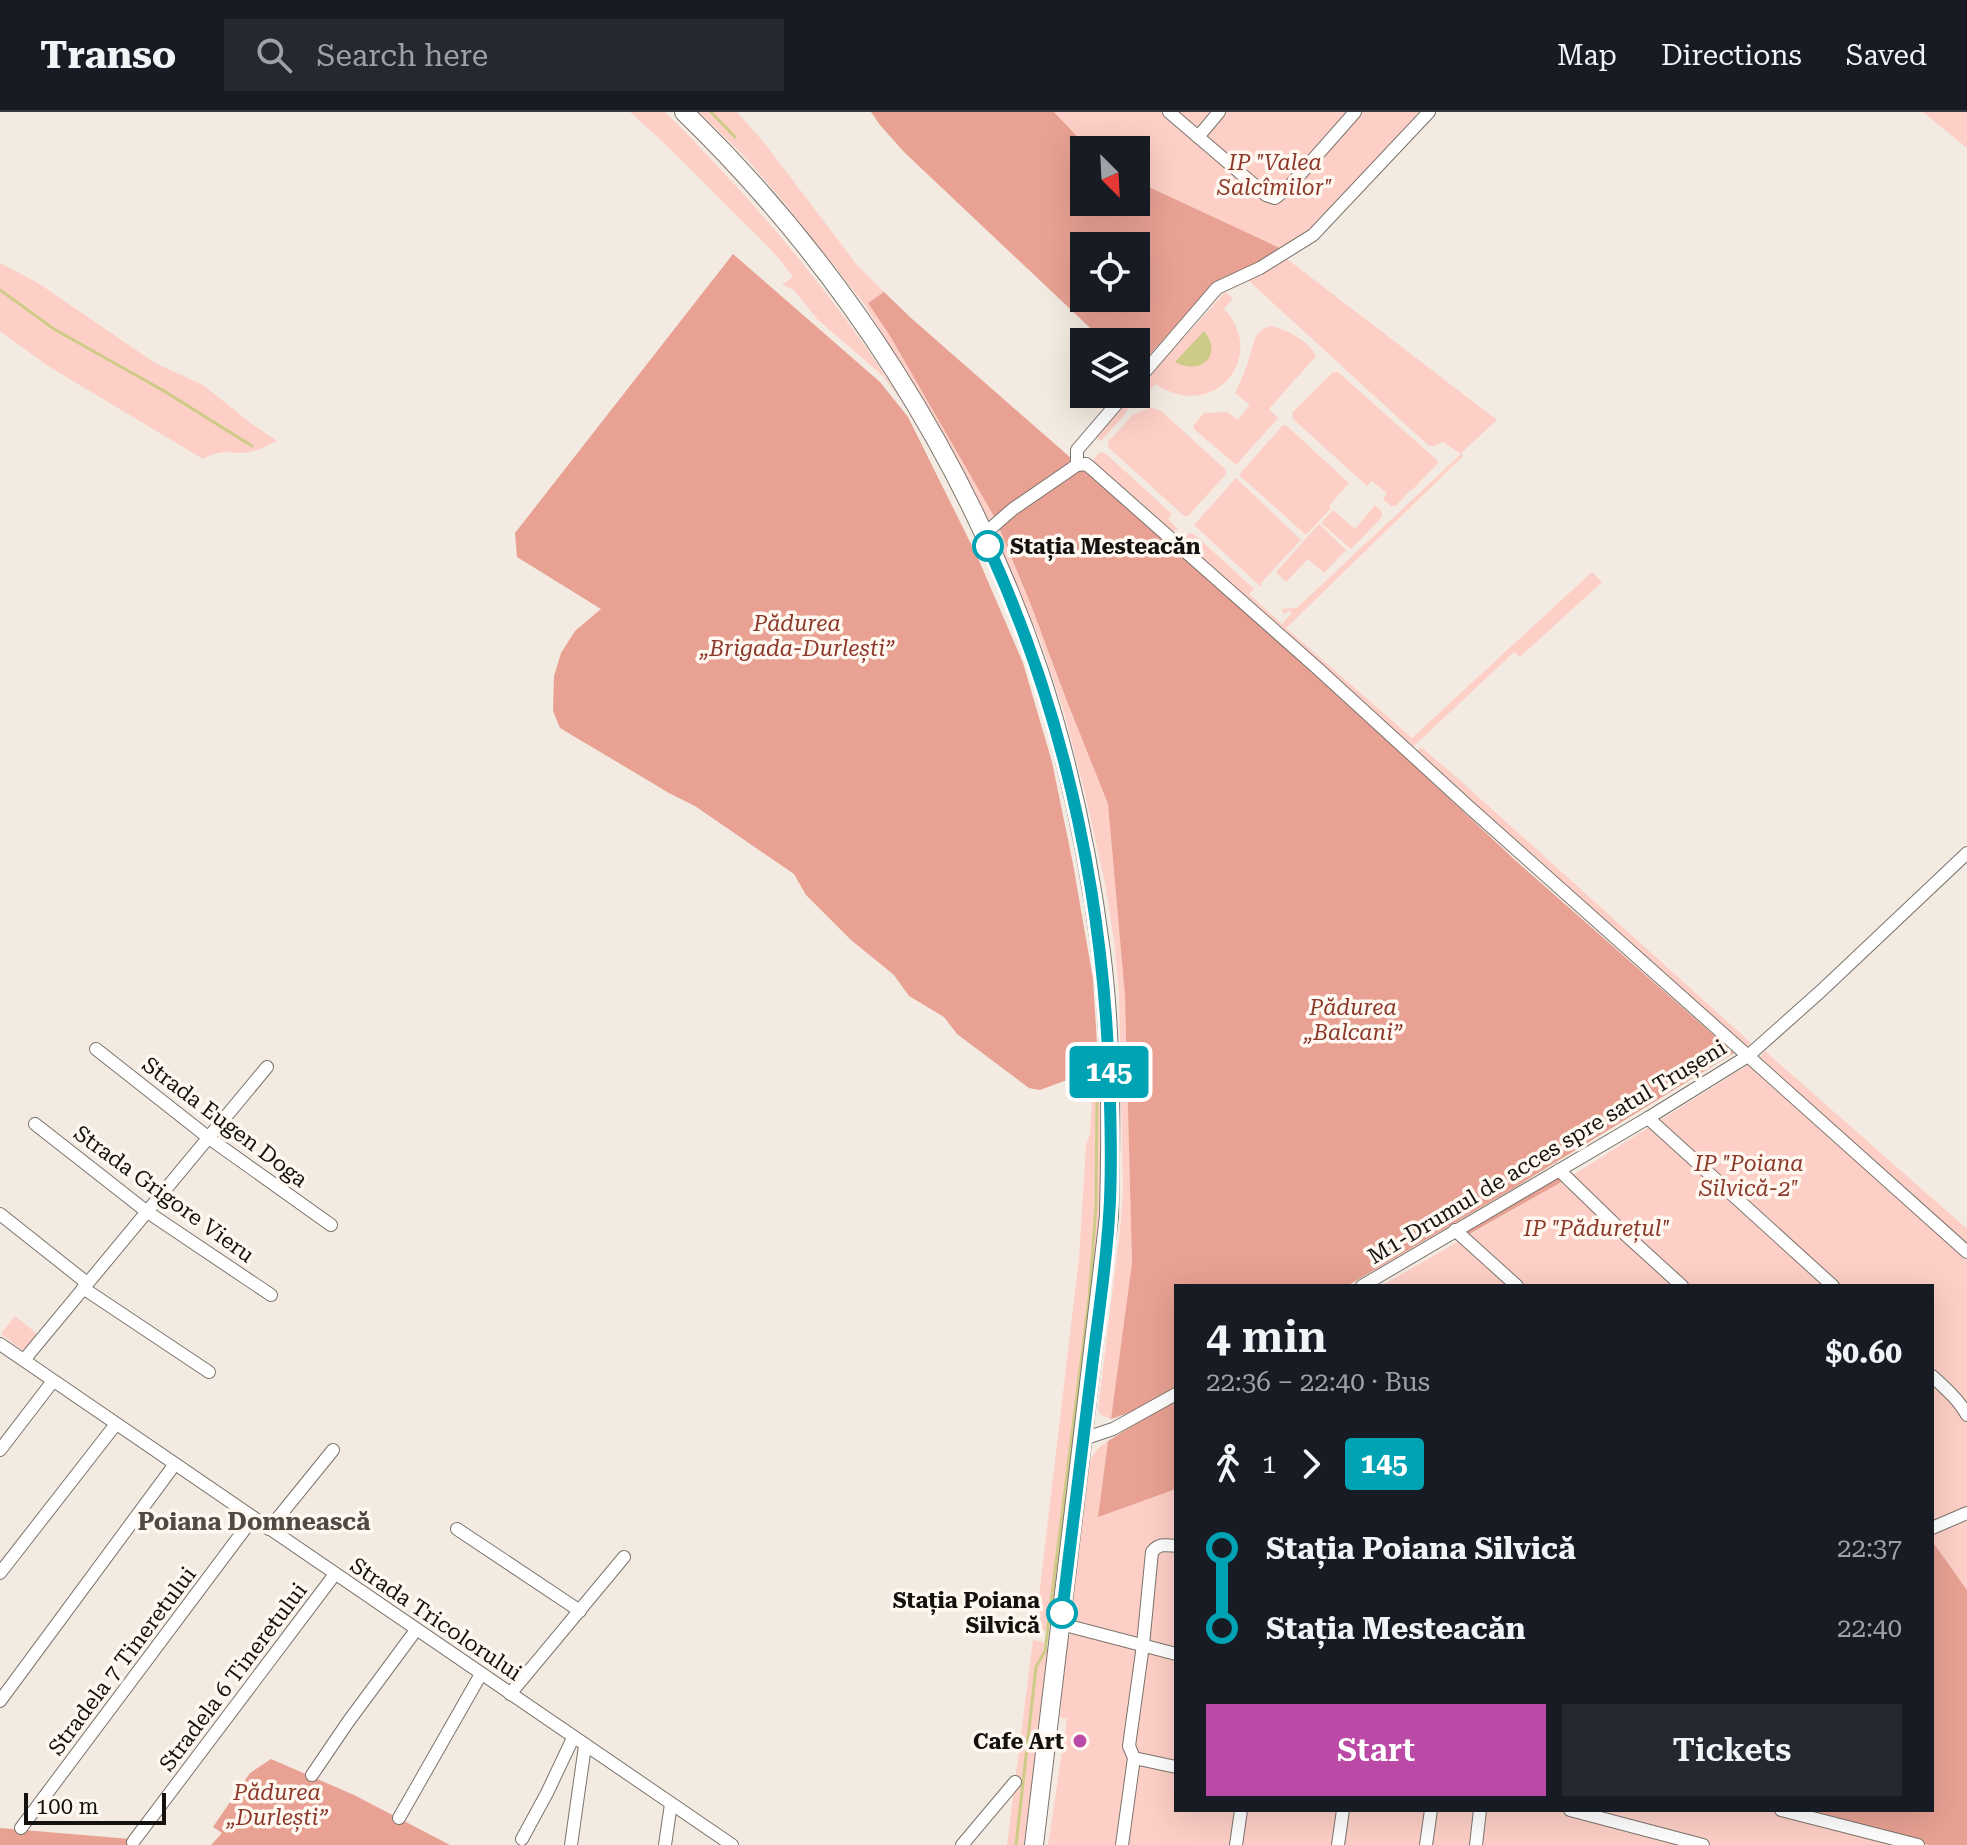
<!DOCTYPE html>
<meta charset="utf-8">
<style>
:root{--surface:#171b24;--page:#242831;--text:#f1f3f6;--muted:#9ea1a6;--line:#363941;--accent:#bb4aa6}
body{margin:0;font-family:"Roboto Serif",serif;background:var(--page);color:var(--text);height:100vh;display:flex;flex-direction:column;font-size:30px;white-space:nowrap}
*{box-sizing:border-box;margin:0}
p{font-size:26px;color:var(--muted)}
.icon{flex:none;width:44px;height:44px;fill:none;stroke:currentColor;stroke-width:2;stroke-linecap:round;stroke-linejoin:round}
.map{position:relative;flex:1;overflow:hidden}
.sheet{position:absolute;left:1174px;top:1172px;width:760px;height:528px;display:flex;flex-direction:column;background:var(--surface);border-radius:0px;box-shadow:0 8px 32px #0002}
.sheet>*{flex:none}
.badge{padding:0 16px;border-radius:6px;font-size:28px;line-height:52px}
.needle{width:52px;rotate:156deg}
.fabs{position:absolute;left:1070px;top:24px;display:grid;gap:16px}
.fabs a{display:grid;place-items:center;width:80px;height:80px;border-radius:0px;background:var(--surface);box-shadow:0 8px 32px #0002;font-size:40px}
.scale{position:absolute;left:24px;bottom:20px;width:142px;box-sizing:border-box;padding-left:8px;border:4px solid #14110e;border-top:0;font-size:22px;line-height:28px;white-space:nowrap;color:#14110e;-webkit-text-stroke:6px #fff8f1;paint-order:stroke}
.map>.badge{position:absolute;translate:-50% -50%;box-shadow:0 0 0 4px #fff}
.legs{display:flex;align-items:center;gap:12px;height:88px;padding:0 32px;font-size:26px}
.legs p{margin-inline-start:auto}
.summary{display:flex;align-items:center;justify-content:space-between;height:136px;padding:0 32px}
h1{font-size:44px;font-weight:600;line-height:60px}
.cta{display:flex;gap:16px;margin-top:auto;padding:16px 32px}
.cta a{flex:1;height:92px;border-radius:0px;background:var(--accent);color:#fff;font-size:32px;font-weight:600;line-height:92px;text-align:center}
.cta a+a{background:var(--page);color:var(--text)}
ul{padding:0 32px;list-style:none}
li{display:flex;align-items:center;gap:28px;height:80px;font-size:30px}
li i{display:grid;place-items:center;width:12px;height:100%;margin:0 10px;background:currentColor}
li i::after{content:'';width:20px;height:20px;margin:-10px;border:6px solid;border-radius:50%;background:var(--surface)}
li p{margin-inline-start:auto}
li:first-child i{background:linear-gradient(#0000 50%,currentColor 0)}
li:last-child i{background:linear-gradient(currentColor 50%,#0000 0)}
header{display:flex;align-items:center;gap:48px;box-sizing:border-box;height:112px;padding:0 40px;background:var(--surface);border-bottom:2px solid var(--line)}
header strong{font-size:38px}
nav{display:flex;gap:44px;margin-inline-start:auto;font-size:28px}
.search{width:560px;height:72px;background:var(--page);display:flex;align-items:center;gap:20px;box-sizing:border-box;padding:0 28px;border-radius:0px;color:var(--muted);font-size:30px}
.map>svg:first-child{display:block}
.green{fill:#fdcfc6;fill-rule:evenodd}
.forest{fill:#e8a193;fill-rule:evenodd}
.water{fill:#cecb88}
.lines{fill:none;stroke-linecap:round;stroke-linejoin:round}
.stream{stroke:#cecb88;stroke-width:3}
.minor-casing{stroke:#7c746c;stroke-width:14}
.highway-casing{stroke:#7c746c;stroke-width:20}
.minor{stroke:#fff;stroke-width:12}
.highway{stroke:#fff;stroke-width:18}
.line-1-casing{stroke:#fff;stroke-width:18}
.line-1{stroke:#00a3b4;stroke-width:12}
.stop-1-dot{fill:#fff;stroke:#00a3b4;stroke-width:4}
.poi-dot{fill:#bb4aa6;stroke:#fff8f1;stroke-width:3}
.labels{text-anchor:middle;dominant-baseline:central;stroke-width:7;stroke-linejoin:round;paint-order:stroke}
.park-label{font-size:22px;font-style:italic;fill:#8c382a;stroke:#fff8f1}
.stop-label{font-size:22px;font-weight:bold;fill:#14110e;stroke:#fff8f1;text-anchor:start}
.street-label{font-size:22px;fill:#14110e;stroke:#fff8f1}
.poi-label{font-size:22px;font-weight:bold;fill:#14110e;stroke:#fff8f1;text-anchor:end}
.neighbourhood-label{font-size:24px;font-weight:bold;fill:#514a43;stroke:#fff8f1}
</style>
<header>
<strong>Transo</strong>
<div class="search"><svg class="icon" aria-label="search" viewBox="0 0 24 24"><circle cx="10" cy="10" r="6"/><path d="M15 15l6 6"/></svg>Search here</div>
<nav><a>Map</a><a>Directions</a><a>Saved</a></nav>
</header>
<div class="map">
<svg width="1967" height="1733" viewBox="0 0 1967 1733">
<rect width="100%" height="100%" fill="#f3eae1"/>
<g class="green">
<path d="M 630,0 L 665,0 C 754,88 836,185 903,291 L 883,264 L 818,208 L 794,178 L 782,173 L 793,165 C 774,138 748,115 725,92 C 694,60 663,29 630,0 Z"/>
<path d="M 699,0 L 737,0 L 766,33 L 857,153 L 884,180 L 868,191 L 890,224 L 995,406 L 988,410 L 967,366 L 931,302 L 865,193 L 786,93 L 746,46 Z"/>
<path d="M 1054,0 L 1434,0 L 1301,125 L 1282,137 L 1136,69 L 1136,38 L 1090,38 Z"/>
<path d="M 1923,0 L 1967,0 L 1967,36 Z"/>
<path d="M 1287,147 L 1497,308 L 1461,341 L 1463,344 L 1286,516 L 1412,626 L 1592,460 L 1602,470 L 1520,545 L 1514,540 L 1414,634 L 1410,635 L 1183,432 L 1182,429 L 1190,421 L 1194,422 L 1254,477 L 1249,482 L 1282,512 L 1292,501 L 1289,498 L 1285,502 L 1281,497 L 1297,496 L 1461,342 L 1443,330 L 1435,334 L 1429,334 L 1248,168 Z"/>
<path d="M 0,151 L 38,171 L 155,251 L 203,273 L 252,312 L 277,329 C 269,332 261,338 253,339 C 231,345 226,334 203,347 L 48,254 L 0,219 Z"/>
<path d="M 1225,180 L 1233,186 L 1224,197 C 1269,245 1213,311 1156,272 L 1148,280 L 1138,284 L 1133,289 L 1124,303 L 1101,329 L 1095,324 L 1133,282 L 1136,282 L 1136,279 ZM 1204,219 L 1210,227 L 1197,255 L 1182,254 Z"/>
<path d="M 1270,214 C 1285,217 1310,229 1316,244 L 1269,297 L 1278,306 L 1236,353 L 1194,317 L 1193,314 L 1204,301 L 1227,300 L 1238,308 L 1250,293 L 1235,281 C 1240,271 1244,261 1248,251 C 1253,236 1252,220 1270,214 Z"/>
<path d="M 1333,260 L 1338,260 L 1438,349 L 1438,351 L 1412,378 L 1410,378 L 1396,394 L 1391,394 L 1383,387 L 1387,381 L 1372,369 L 1367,374 L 1293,307 L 1292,301 Z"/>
<path d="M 1150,295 L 1161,299 L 1226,358 L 1226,362 L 1188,404 L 1184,404 L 1108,335 L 1108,330 L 1133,303 Z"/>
<path d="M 1283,313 L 1287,314 L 1349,371 L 1329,394 L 1331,396 L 1306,423 L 1239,363 Z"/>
<path d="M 1101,340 L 1106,342 L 1172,402 L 1168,407 L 1178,417 L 1174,419 L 1167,418 L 1092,350 L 1097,343 Z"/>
<path d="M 1236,366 L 1301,428 L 1261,471 L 1261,475 L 1194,413 Z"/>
<path d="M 1375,393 L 1382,400 L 1382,405 L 1351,437 L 1321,411 L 1333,398 L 1355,417 Z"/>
<path d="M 1319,412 L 1346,438 L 1324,461 L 1308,447 L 1286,470 L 1276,460 Z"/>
<path d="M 999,416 L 1031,493 L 1066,588 L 1108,692 L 1125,884 L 1132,1151 L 1111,1307 L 1101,1303 L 1098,1298 L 1120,1118 L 1123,1080 L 1119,881 L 1114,828 L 1105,771 L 1085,681 L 1064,600 L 1040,528 L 997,428 Z"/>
<path d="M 1421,635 L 1463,671 L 1751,931 L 1744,937 L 1415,641 Z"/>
<path d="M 1765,939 L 1967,1117 L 1967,1133 L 1759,946 Z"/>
<path d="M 1748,953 L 1967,1149 L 1967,1478 L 1932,1429 L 1932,1174 L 1381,1174 L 1565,1068 Z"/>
<path d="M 1093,973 L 1099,973 L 1102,1035 L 1100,1117 L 1053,1506 L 1046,1519 L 1035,1518 L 1079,1146 L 1086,1033 L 1090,1022 Z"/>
<path d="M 15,1204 L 37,1222 L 23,1239 L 1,1222 Z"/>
<path d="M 1108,1329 L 1098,1404 L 1176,1377 L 1176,1698 L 1792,1698 L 1929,1733 L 1048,1733 L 1067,1607 L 1060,1605 L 1067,1527 L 1071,1522 L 1078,1520 L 1075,1510 L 1078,1494 L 1072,1487 L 1089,1350 L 1098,1336 Z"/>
<path d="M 1033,1528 L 1043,1530 L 1048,1538 L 1024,1733 L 1007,1733 Z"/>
</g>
<g class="forest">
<path d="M 871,0 L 1054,0 L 1090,38 L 1084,38 L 1084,90 L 1136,90 L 1136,69 L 1282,137 L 1256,153 L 1215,170 L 1136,258 L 1136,230 L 1105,230 L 904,40 L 880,13 ZM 1084,134 L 1136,134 L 1136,186 L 1084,186 Z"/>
<path d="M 733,142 L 880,270 L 908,305 L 977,444 L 1023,551 L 1052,650 L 1073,752 L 1093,867 L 1099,965 L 1064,969 L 1040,978 L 1029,976 L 957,922 L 944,905 L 909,884 L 894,863 L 851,828 L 806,783 L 794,762 L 695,694 L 669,681 L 560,616 L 553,599 L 554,564 L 561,541 L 575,519 L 601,497 L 517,445 L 515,421 Z"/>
<path d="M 884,180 L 911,206 L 1297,544 L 1515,748 L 1734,941 L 1514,1076 L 1347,1174 L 1176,1174 L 1176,1275 L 1137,1298 L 1111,1307 L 1132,1151 L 1125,884 L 1108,692 L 1066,587 L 1031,493 L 995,406 L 890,224 L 868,191 Z"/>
<path d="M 1558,1063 L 1565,1068 L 1468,1123 L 1461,1117 Z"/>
<path d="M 1176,1287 L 1176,1377 L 1098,1405 L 1108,1329 Z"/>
<path d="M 1932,1429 L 1967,1478 L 1967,1733 L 1929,1733 L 1792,1698 L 1932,1698 Z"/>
<path d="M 271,1647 L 354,1683 L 450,1733 L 211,1733 L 222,1721 L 213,1715 L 250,1661 Z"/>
<path d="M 0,1716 L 130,1727 L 137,1733 L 0,1733 Z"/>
</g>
<path class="water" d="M 1204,219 C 1224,242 1201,265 1175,250 Z"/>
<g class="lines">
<g class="stream">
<path d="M 711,0 L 735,25"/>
<path d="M 0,178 L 54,217 L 164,279 L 252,334"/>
<path d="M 1096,957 L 1096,962"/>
<path d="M 1016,1733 L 1036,1555 L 1045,1539 L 1089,1186 L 1096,1095 L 1097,977"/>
</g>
<g class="minor-casing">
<g id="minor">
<path d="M 1169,0 L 1266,83 L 1275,86 L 1288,76 L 1355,0"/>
<path d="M 1198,25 L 1219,0"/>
<path d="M 1136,270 L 1217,176 L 1260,156 L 1313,123 L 1429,0"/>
<path d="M 1077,353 L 1077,338 L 1125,282"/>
<path d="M 983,423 L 1013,397 L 1077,353 L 1086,352 L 1091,356 L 1316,555 L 1469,695 L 1748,944 L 1821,879 L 1967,741"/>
<path d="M 96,937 L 209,1026 L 331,1113"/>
<path d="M 1648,1006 L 1833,1174"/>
<path d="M 35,1012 L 146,1099 L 271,1183"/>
<path d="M 1559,1058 L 1626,1123 L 1682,1174"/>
<path d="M 0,1102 L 87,1171"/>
<path d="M 1455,1118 L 1517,1174"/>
<path d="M 1362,1174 L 1648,1006 L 1748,944 L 1967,1140"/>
<path d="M 83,1176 L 209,1260"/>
<path d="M 0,1232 L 732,1733"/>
<path d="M 24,1248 L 267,955"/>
<path d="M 1932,1264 C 1945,1276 1959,1288 1967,1303"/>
<path d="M 1083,1327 L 1113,1317 L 1176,1282"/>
<path d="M 0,1338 L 53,1269"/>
<path d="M 1932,1416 L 1967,1401"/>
<path d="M 269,1417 L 333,1338"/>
<path d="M 457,1417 L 580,1499"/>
<path d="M 0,1461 L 116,1312"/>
<path d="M 1061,1512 L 1176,1542"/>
<path d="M 510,1582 L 624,1445"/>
<path d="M 0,1589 L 175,1352"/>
<path d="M 1134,1646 L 1176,1655"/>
<path d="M 312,1663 L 348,1610 L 416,1518"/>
<path d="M 1570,1698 L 1703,1733"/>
<path d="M 1781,1698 L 1918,1733"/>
<path d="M 399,1706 L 481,1562"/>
<path d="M 21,1716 L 253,1406"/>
<path d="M 522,1727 L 547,1681 L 573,1626"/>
<path d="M 133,1730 L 335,1462"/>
<path d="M 571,1733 L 585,1634"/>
<path d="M 665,1733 L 671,1692"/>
<path d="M 962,1733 L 1015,1670"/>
<path d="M 1122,1733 L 1134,1646 L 1129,1634 L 1143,1533 L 1152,1440 C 1159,1431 1166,1433 1176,1434"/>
<path d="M 1236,1733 L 1241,1698"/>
<path d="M 1338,1733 L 1343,1698"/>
<path d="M 1426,1733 L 1431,1698"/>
<path d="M 1476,1733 L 1480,1698"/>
</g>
</g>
<g class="highway-casing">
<path id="highway" d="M 684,0 C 843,154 968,349 1039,559 C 1069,650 1089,746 1101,840 C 1112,927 1111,1016 1109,1104 L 1034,1733"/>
</g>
<use href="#minor" class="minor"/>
<use href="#highway" class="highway"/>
</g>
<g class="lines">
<g class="line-1-casing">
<path id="line-1" d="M 988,434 C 1068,610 1106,797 1110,990 C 1111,1028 1112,1067 1109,1105 C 1106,1155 1098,1205 1092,1255 C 1082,1337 1072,1419 1062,1501"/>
</g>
<use href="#line-1" class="line-1"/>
</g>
<g class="stop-1-dot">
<circle cx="988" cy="434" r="14"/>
<circle cx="1062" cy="1501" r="14"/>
</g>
<circle class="poi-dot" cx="1080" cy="1629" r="8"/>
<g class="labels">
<g class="park-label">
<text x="1275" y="50">IP "Valea<tspan x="1275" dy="25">Salcîmilor"</tspan></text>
<text x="797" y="511">Pădurea<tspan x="797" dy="25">„Brigada-Durlești”</tspan></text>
<text x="1353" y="895">Pădurea<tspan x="1353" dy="25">„Balcani”</tspan></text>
<text x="1749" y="1051">IP "Poiana<tspan x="1749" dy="25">Silvică-2"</tspan></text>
<text x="1597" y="1116">IP "Pădurețul"</text>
<text x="277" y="1680">Pădurea<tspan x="277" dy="25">„Durlești”</tspan></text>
</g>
<g class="stop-label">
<text x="1010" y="434">Stația Mesteacăn</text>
<text x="1040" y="1488" text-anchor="end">Stația Poiana<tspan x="1040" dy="25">Silvică</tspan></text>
</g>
<g class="street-label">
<text transform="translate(225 1010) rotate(37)">Strada Eugen Doga</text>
<text transform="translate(1547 1040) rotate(-31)">M1-Drumul de acces spre satul Trușeni</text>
<text transform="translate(164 1082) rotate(36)">Strada Grigore Vieru</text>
<text transform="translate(436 1507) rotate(34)">Strada Tricolorului</text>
<text transform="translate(122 1549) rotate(-53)">Stradela 7 Tineretului</text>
<text transform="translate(233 1565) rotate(-53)">Stradela 6 Tineretului</text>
</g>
<g class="poi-label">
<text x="1064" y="1629">Cafe Art</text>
</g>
<g class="neighbourhood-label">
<text x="254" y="1410">Poiana Domnească</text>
</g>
</g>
</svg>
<div class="fabs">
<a><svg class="needle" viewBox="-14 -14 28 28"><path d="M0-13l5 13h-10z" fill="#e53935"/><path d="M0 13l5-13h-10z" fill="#9ea1a6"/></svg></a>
<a><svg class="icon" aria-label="locate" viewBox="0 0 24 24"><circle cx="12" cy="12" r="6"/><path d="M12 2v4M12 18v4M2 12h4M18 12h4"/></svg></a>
<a><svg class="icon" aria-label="layers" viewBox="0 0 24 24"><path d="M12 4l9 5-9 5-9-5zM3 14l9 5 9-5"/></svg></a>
</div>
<div class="scale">100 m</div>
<b class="badge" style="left:1109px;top:960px;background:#00a3b4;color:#fff">145</b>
<section class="sheet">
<div class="summary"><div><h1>4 min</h1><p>22:36 – 22:40 · Bus</p></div><b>$0.60</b></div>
<div class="legs"><svg class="icon" aria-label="walk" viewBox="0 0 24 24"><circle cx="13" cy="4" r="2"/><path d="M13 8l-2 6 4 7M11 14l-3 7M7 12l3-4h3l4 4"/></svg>1<svg class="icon" aria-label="forward" viewBox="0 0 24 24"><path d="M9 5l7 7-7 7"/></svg><b class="badge" style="background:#00a3b4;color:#fff">145</b></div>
<ul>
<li><i style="color:#00a3b4"></i><b>Stația Poiana Silvică</b><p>22:37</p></li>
<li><i style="color:#00a3b4"></i><b>Stația Mesteacăn</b><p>22:40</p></li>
</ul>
<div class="cta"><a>Start</a><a>Tickets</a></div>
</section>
</div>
